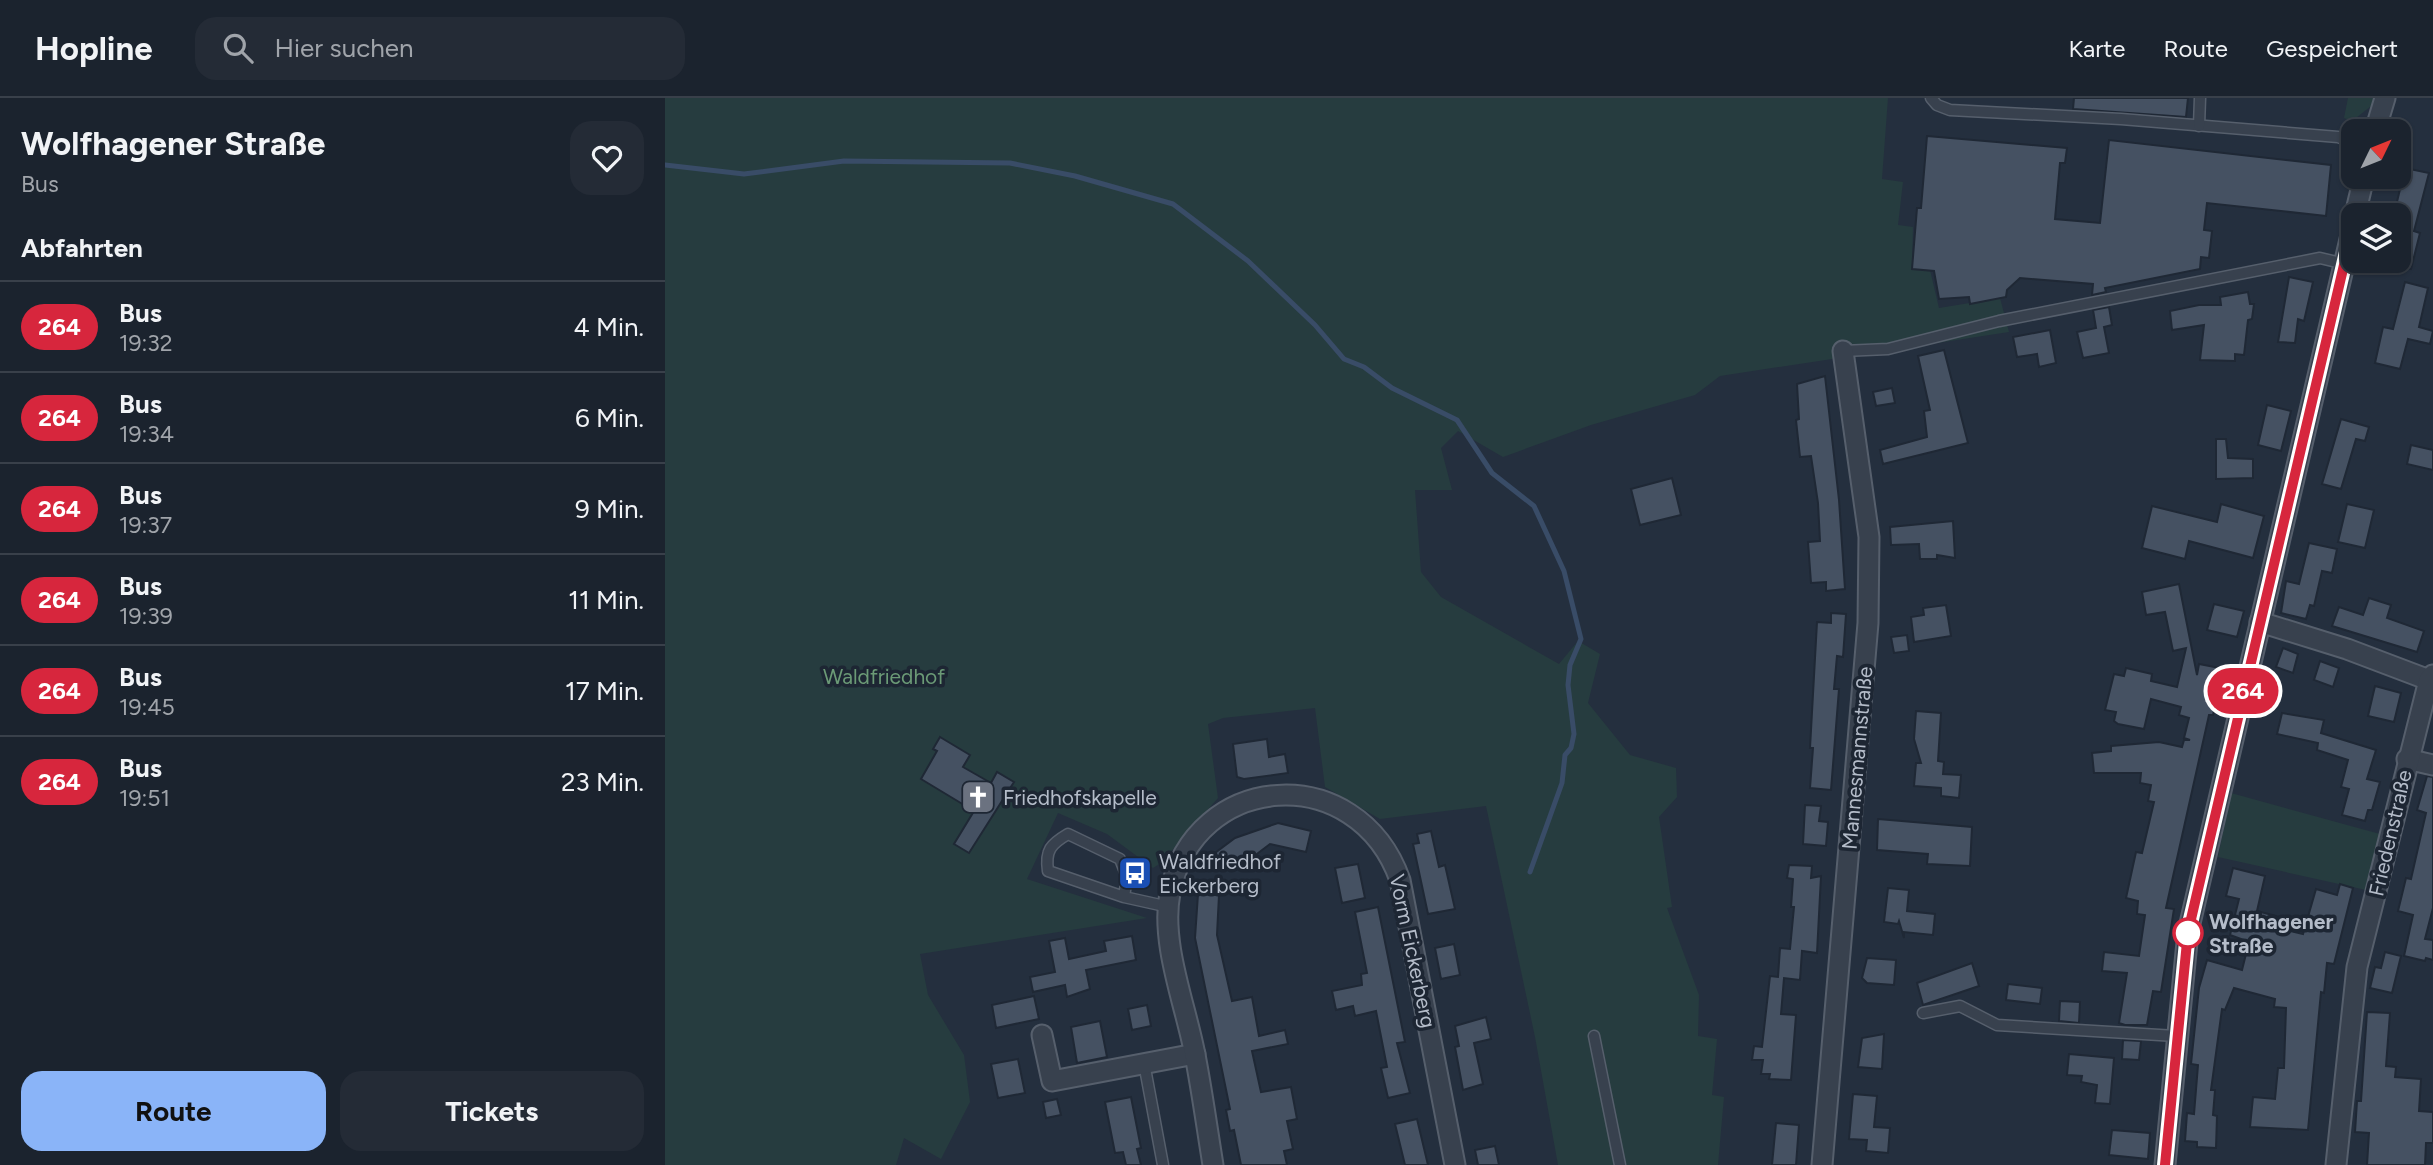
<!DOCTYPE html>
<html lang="de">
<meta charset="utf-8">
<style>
:root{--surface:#1b232e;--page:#242b36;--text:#f1f3f6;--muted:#a0a4aa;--line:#39404a;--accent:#8ab4f8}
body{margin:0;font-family:Figtree,sans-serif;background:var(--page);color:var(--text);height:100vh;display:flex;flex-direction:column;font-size:26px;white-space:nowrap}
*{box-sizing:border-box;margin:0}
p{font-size:23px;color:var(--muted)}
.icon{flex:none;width:38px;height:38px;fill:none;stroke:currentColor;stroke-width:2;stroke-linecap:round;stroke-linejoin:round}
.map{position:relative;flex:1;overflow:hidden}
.side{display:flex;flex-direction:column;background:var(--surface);width:665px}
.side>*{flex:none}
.badge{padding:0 14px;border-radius:23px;font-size:24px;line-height:46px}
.needle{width:46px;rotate:47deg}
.buttons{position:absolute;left:1676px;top:21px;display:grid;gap:14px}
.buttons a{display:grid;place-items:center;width:70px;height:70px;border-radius:14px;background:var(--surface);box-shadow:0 2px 5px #0004,0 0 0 2px var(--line);font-size:35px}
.map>.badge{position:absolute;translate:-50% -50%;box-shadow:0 0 0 4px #fff}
h2{padding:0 21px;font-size:26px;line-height:63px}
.round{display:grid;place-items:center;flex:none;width:74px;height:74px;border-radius:21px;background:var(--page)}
.head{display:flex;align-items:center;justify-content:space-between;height:119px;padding:0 21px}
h1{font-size:33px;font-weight:700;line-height:52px}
.action{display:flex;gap:14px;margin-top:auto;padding:14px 21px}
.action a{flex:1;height:80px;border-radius:21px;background:var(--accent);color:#111;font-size:28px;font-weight:700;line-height:80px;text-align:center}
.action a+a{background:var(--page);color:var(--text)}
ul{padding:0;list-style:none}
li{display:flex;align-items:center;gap:21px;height:91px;padding:0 21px;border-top:2px solid var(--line)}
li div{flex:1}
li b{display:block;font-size:26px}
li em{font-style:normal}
li .badge{min-width:77px;font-weight:700;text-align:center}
header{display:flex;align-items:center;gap:42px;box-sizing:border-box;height:98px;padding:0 35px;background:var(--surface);border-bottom:2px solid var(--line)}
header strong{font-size:33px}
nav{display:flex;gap:38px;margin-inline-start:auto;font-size:24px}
.search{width:490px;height:63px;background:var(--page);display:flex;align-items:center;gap:18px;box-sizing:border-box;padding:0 24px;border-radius:21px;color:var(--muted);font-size:26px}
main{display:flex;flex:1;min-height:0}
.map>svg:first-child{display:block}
.green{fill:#263c3f}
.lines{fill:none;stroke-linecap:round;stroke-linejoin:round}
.stream{stroke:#394c67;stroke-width:5}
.building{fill:#455162;stroke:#1f2835;stroke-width:2}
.lane-casing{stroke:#565f6c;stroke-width:13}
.street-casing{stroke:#565f6c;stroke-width:23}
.lane{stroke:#38414e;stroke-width:10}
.street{stroke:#38414e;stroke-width:19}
.line-casing{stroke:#fff;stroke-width:16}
.line{stroke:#d7263d;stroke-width:10}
.stop-dot{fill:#fff;stroke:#d7263d;stroke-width:3.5}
.labels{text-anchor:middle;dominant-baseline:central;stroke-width:7;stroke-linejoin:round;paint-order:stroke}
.park-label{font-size:21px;fill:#6b9a76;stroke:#1d2633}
.street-label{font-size:21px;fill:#b4bcc9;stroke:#1d2633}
.poi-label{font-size:21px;fill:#b4bcc9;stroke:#1d2633;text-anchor:start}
.stop-label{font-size:21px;font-weight:bold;fill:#b4bcc9;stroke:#1d2633;text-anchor:start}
</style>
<header>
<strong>Hopline</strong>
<div class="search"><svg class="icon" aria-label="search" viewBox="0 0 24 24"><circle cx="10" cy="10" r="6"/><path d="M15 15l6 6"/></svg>Hier suchen</div>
<nav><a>Karte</a><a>Route</a><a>Gespeichert</a></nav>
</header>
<main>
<section class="side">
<div class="head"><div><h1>Wolfhagener Straße</h1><p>Bus</p></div><a class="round"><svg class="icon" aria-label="heart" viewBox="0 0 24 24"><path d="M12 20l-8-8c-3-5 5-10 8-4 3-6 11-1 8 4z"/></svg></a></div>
<h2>Abfahrten</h2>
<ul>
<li><span class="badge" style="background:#d7263d;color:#fff">264</span><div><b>Bus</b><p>19:32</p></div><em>4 Min.</em></li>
<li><span class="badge" style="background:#d7263d;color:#fff">264</span><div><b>Bus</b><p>19:34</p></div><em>6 Min.</em></li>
<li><span class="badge" style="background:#d7263d;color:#fff">264</span><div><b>Bus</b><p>19:37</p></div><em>9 Min.</em></li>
<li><span class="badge" style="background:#d7263d;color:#fff">264</span><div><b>Bus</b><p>19:39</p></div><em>11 Min.</em></li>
<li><span class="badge" style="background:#d7263d;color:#fff">264</span><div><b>Bus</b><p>19:45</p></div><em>17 Min.</em></li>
<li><span class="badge" style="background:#d7263d;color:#fff">264</span><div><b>Bus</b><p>19:51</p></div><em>23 Min.</em></li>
</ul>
<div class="action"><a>Route</a><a>Tickets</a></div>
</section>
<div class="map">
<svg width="1768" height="1067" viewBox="0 0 1768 1067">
<rect width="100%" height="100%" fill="#242f3e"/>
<g class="green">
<path d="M 0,0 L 1223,0 L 1217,81 L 1238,84 L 1233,127 L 1248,129 L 1247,169 L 1265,172 L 1274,210 L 1335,200 L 1344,234 L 1055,278 L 1030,297 L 926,327 L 838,359 L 793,333 L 776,350 L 787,392 L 750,392 L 756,474 L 776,499 L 894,566 L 913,543 L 935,556 L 923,605 L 965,657 L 1011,670 L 1012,699 L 994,719 L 1007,809 L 1002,810 L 1034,897 L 1033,938 L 1052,941 L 1047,997 L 1059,999 L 1053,1067 L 893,1067 L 870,939 L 821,708 L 715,721 L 660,689 L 650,610 L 558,620 L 543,626 L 553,700 L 496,765 L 488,770 L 442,736 L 393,715 L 362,781 L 482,820 L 255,856 L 263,897 L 299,957 L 305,1004 L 276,1061 L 239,1040 L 231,1067 L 0,1067 Z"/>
<path d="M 1683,0 L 1712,0 L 1710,5 L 1687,23 L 1679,20 Z"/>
<path d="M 1566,695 L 1715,736 L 1701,792 L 1553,759 Z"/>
</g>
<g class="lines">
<path class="stream" d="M 0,67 L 79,76 L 179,63 L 345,65 L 410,78 L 508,106 L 583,163 L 650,227 L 679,261 L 699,269 L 727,290 L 792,322 L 827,375 L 869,408 L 899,473 L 916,541 L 905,567 L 903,587 L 909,636 L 906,650 L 900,657 L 897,685 L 865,774"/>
</g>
<g class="building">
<path d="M 1409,0 L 1523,0 L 1521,19 L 1408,11 Z"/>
<path d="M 1262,38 L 1402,50 L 1400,65 L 1395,65 L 1390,121 L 1435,125 L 1444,42 L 1666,67 L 1661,118 L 1542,105 L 1539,132 L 1547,133 L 1544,160 L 1536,159 L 1535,171 L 1440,190 L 1441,194 L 1427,197 L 1428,186 L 1355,180 L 1342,192 L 1341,199 L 1305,206 L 1304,199 L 1274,201 L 1269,173 L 1247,171 L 1252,110 L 1256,110 Z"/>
<path d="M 1740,70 L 1764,75 L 1749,133 L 1755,135 L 1746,171 L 1734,168 L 1734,109 L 1731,108 Z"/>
<path d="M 1624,179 L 1648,184 L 1639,223 L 1633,221 L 1630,245 L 1613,244 Z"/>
<path d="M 1740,184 L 1763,190 L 1754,229 L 1768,233 L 1765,246 L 1743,241 L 1735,271 L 1710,265 L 1718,229 L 1728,231 Z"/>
<path d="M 1583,194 L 1585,206 L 1589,206 L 1587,221 L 1583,222 L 1579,257 L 1570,256 L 1570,263 L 1535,262 L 1539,227 L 1507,232 L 1505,213 L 1534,207 L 1556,207 L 1555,199 Z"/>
<path d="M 1444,209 L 1447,227 L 1439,229 L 1444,255 L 1418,260 L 1412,234 L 1431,230 L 1428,212 Z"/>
<path d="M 1385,232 L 1391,265 L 1374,269 L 1372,256 L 1352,259 L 1348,239 Z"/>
<path d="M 1279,252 L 1303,345 L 1218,366 L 1215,352 L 1262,339 L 1259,313 L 1265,312 L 1253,258 Z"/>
<path d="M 1160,278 L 1174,402 L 1180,491 L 1161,493 L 1161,484 L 1146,485 L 1143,444 L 1155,443 L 1153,405 L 1146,358 L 1135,359 L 1131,322 L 1134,321 L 1132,286 Z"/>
<path d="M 1227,290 L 1230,305 L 1211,308 L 1208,294 Z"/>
<path d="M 1602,307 L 1626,313 L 1616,353 L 1593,347 Z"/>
<path d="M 1676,321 L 1704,329 L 1700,343 L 1691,341 L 1676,391 L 1657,386 Z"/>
<path d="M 1551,341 L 1561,341 L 1563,360 L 1588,361 L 1588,380 L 1551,381 Z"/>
<path d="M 1746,347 L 1768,352 L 1768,372 L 1742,366 Z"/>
<path d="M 1007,380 L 1016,417 L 975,427 L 966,391 Z"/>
<path d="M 1556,406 L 1599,418 L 1588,460 L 1524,443 L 1520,461 L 1477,450 L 1487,408 L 1552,424 Z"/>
<path d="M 1682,406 L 1709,412 L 1700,450 L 1673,444 Z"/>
<path d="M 1288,423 L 1290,460 L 1272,457 L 1272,461 L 1255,461 L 1254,446 L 1226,447 L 1225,429 Z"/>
<path d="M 1644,445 L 1672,451 L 1667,475 L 1657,473 L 1649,508 L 1645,507 L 1641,521 L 1616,515 L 1621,483 L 1634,486 Z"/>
<path d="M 1514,486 L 1532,577 L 1534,566 L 1555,570 L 1553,578 L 1557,579 L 1548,617 L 1544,617 L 1501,810 L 1509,811 L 1496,894 L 1488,893 L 1482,927 L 1460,927 L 1454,925 L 1462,875 L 1437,873 L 1439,854 L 1474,858 L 1480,817 L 1472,816 L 1473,803 L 1461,800 L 1471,754 L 1477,755 L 1489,704 L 1483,703 L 1486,687 L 1475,685 L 1476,675 L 1429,675 L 1427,655 L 1446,653 L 1446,648 L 1494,644 L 1517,649 L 1519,642 L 1525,642 L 1519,640 L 1524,620 L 1514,617 L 1516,609 L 1486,601 L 1479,631 L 1453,626 L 1449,623 L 1451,614 L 1440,612 L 1449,576 L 1459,578 L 1461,570 L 1487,576 L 1486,583 L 1512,589 L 1521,550 L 1508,553 L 1500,514 L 1481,517 L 1477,494 Z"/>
<path d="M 1704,500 L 1726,507 L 1722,520 L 1759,533 L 1752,554 L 1667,528 L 1674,509 L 1698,517 Z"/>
<path d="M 1549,506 L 1579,513 L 1572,539 L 1542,532 Z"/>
<path d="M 1281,507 L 1286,538 L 1249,544 L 1246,519 L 1259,517 L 1258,510 Z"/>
<path d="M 1166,515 L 1181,516 L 1178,559 L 1172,558 L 1169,591 L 1174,591 L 1166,692 L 1145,690 L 1148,650 L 1145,650 L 1152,524 L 1166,525 Z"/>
<path d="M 1242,537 L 1244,553 L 1229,555 L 1226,539 Z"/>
<path d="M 1618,550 L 1633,556 L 1628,575 L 1611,569 Z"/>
<path d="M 1655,563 L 1674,570 L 1668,589 L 1649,582 Z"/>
<path d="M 1710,588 L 1736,595 L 1729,624 L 1703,618 Z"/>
<path d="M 1251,613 L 1276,615 L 1273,663 L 1279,664 L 1278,676 L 1296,677 L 1294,700 L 1276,698 L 1276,690 L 1249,688 L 1251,665 L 1256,665 L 1249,641 Z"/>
<path d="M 1617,615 L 1659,622 L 1656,635 L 1711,652 L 1702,681 L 1715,684 L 1707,712 L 1703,712 L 1700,723 L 1677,717 L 1684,691 L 1676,689 L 1683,662 L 1652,652 L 1653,645 L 1612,636 Z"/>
<path d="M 275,639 L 305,657 L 298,669 L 326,685 L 332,674 L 349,684 L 304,755 L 289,746 L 309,713 L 256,681 L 272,653 L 268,651 Z"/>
<path d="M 602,641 L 604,659 L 620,656 L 623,675 L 579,681 L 572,679 L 568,646 Z"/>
<path d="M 1762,678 L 1768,679 L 1768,810 L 1760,841 L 1768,842 L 1768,862 L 1761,860 L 1760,863 L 1739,858 L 1748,817 L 1733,813 L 1741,780 L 1746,781 L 1761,715 L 1752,712 Z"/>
<path d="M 1140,707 L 1156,708 L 1154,723 L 1163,724 L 1161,748 L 1138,746 Z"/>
<path d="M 1213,721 L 1307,729 L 1305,768 L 1262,766 L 1263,756 L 1212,752 Z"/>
<path d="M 613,725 L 646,733 L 641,754 L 605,746 L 576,768 L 571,760 L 560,768 L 550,755 L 570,740 Z"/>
<path d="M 766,733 L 774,769 L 780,767 L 790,811 L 763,816 L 748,746 L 754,745 L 752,736 Z"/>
<path d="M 693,766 L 700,800 L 677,805 L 670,770 Z"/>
<path d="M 1124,767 L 1147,768 L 1146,780 L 1156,778 L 1152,855 L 1137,853 L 1135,882 L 1119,880 L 1116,916 L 1131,917 L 1126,982 L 1104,981 L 1105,976 L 1096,976 L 1098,962 L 1087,962 L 1089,948 L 1097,949 L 1105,878 L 1113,879 L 1115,850 L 1125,851 L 1129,809 L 1126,809 L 1128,781 L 1122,780 Z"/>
<path d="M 1568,770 L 1600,778 L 1592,813 L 1615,819 L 1613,830 L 1638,836 L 1651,791 L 1672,797 L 1675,786 L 1688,790 L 1669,866 L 1662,865 L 1659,895 L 1656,894 L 1643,1032 L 1585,1029 L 1588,999 L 1610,1001 L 1613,970 L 1619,970 L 1621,910 L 1609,909 L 1610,901 L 1569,890 L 1560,912 L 1557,911 L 1546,992 L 1550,992 L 1548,1017 L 1552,1018 L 1551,1050 L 1532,1049 L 1532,1044 L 1520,1043 L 1522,1015 L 1529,1016 L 1533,967 L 1526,966 L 1534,890 L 1542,862 L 1577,872 L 1584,844 L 1565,837 L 1574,801 L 1561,798 Z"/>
<path d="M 1223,790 L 1244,792 L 1242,813 L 1270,816 L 1268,837 L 1239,834 L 1239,840 L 1234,823 L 1233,826 L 1219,824 Z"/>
<path d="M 533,796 L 554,797 L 552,837 L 567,903 L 587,899 L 594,938 L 620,932 L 623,946 L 587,953 L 596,994 L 626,989 L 632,1021 L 622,1023 L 628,1051 L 619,1053 L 622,1067 L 576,1067 L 569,1032 L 565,1033 L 561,1012 L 565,1011 L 530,840 Z"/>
<path d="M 713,809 L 740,944 L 732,945 L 745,995 L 723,1000 L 716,970 L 722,969 L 711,913 L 690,918 L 688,908 L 671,912 L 667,893 L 697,887 L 696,876 L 702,875 L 690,814 Z"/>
<path d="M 467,838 L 471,862 L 421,872 L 425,891 L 402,899 L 400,887 L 368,894 L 365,879 L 390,874 L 384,843 L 400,840 L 404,861 L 441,853 L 439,843 Z"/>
<path d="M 789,846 L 795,877 L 776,881 L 770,850 Z"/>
<path d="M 1720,854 L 1736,858 L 1727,895 L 1705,890 L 1710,869 L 1716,870 Z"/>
<path d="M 1202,860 L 1231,862 L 1229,887 L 1202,885 L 1197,880 Z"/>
<path d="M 1307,865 L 1314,888 L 1258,907 L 1252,885 Z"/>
<path d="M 1343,886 L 1377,890 L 1375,906 L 1341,902 Z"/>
<path d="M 369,898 L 374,921 L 331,930 L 327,907 Z"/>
<path d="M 1395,903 L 1415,904 L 1414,925 L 1394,923 Z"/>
<path d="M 482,907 L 486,928 L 467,932 L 463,911 Z"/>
<path d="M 1702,914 L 1725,915 L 1721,968 L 1731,969 L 1730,979 L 1756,981 L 1754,1013 L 1768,1014 L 1768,1045 L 1761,1045 L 1760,1067 L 1702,1067 L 1704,1035 L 1690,1034 L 1692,1003 L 1696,1003 Z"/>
<path d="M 821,919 L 826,941 L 809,945 L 818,986 L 798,992 L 790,949 L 794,948 L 790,928 Z"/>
<path d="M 435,923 L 442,959 L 412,965 L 406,929 Z"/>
<path d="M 1219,936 L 1217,971 L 1193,969 L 1197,940 Z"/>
<path d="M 1458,942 L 1476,943 L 1474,962 L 1457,961 Z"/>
<path d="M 1404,956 L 1449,960 L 1445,1006 L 1430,1005 L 1432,987 L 1416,984 L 1417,978 L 1402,977 Z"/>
<path d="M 353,961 L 360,995 L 333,1000 L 326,966 Z"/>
<path d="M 1188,996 L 1212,998 L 1209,1029 L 1225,1030 L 1223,1055 L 1201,1053 L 1202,1042 L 1184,1041 Z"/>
<path d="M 466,999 L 476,1050 L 472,1051 L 476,1067 L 461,1067 L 458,1054 L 450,1055 L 440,1004 Z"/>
<path d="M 392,1001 L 396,1017 L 381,1020 L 378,1004 Z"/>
<path d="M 752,1021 L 763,1067 L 740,1067 L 730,1026 Z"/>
<path d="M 1111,1025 L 1134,1027 L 1131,1067 L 1107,1067 Z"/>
<path d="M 1447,1032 L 1485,1035 L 1483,1061 L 1444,1057 Z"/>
<path d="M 830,1048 L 834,1067 L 813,1067 L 810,1052 Z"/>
</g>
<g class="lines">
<g class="lane-casing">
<g id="lane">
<path d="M 1266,0 L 1272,7 L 1285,12 L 1456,21 L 1673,39 L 1689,45"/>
<path d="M 1534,28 L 1535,0"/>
<path d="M 1178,253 L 1223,251 L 1334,223 L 1655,160 L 1680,166"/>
<path d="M 459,799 L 462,779 L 455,761 L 403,736 C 386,746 380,752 383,773 L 459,799 L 504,809"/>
<path d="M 1258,915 L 1295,908 L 1332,927 L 1511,938"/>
<path d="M 929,938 L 955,1067"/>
<path d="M 479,965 L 498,1067"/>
</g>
</g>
<g class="street-casing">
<g id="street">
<path d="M 1710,33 L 1720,0"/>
<path d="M 1690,117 L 1699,79"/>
<path d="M 1595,524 L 1682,551 L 1764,582"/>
<path d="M 1742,661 L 1768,667"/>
<path d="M 377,937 L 387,983 L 530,956"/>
<path d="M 548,1067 C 542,1030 537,993 530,957 C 521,908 495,845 505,795 C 529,673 692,661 735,782 L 790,1067"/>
<path d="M 1157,1067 L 1203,525 L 1204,439 L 1178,253"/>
<path d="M 1500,1067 L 1523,834 L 1689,124"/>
<path d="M 1671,1067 L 1692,869 L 1764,582 L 1768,577"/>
</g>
</g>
<use href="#lane" class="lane"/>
<use href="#street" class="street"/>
</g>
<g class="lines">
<g class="line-casing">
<path id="line" d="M 1500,1067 L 1523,834 L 1689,124"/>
</g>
<use href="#line" class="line"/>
</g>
<defs>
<g id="church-square" transform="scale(1.75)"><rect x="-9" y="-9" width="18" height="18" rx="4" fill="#6b7280" stroke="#1d2633"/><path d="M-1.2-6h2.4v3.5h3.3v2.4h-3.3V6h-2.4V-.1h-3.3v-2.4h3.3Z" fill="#fff"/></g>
<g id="bus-square" transform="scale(1.75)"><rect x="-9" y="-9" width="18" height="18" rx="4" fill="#1a4fb4" stroke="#1d2633"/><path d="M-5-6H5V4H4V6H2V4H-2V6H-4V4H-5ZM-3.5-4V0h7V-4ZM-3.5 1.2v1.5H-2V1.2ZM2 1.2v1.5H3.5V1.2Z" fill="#fff"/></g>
</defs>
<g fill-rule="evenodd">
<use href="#church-square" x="313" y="699"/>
<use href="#bus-square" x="470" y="775"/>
</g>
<circle class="stop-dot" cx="1523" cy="835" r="14"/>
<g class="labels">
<g class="park-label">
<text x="219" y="578">Waldfriedhof</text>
</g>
<g class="street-label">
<text transform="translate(1192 660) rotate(-85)">Mannesmannstraße</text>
<text transform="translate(1725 735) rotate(-77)">Friedenstraße</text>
<text transform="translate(748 853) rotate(78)">Vorm Eickerberg</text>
</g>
<g class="poi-label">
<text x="338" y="699">Friedhofskapelle</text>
<text x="494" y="763">Waldfriedhof<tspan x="494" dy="24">Eickerberg</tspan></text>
</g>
<g class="stop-label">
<text x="1544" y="823">Wolfhagener<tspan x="1544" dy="24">Straße</tspan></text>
</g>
</g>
</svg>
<div class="buttons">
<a><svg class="needle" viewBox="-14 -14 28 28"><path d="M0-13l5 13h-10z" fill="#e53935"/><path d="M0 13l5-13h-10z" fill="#a0a4aa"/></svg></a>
<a><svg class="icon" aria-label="layers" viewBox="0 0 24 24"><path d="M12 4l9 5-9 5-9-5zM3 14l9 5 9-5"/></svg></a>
</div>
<b class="badge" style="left:1578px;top:593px;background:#d7263d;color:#fff">264</b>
</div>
</main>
